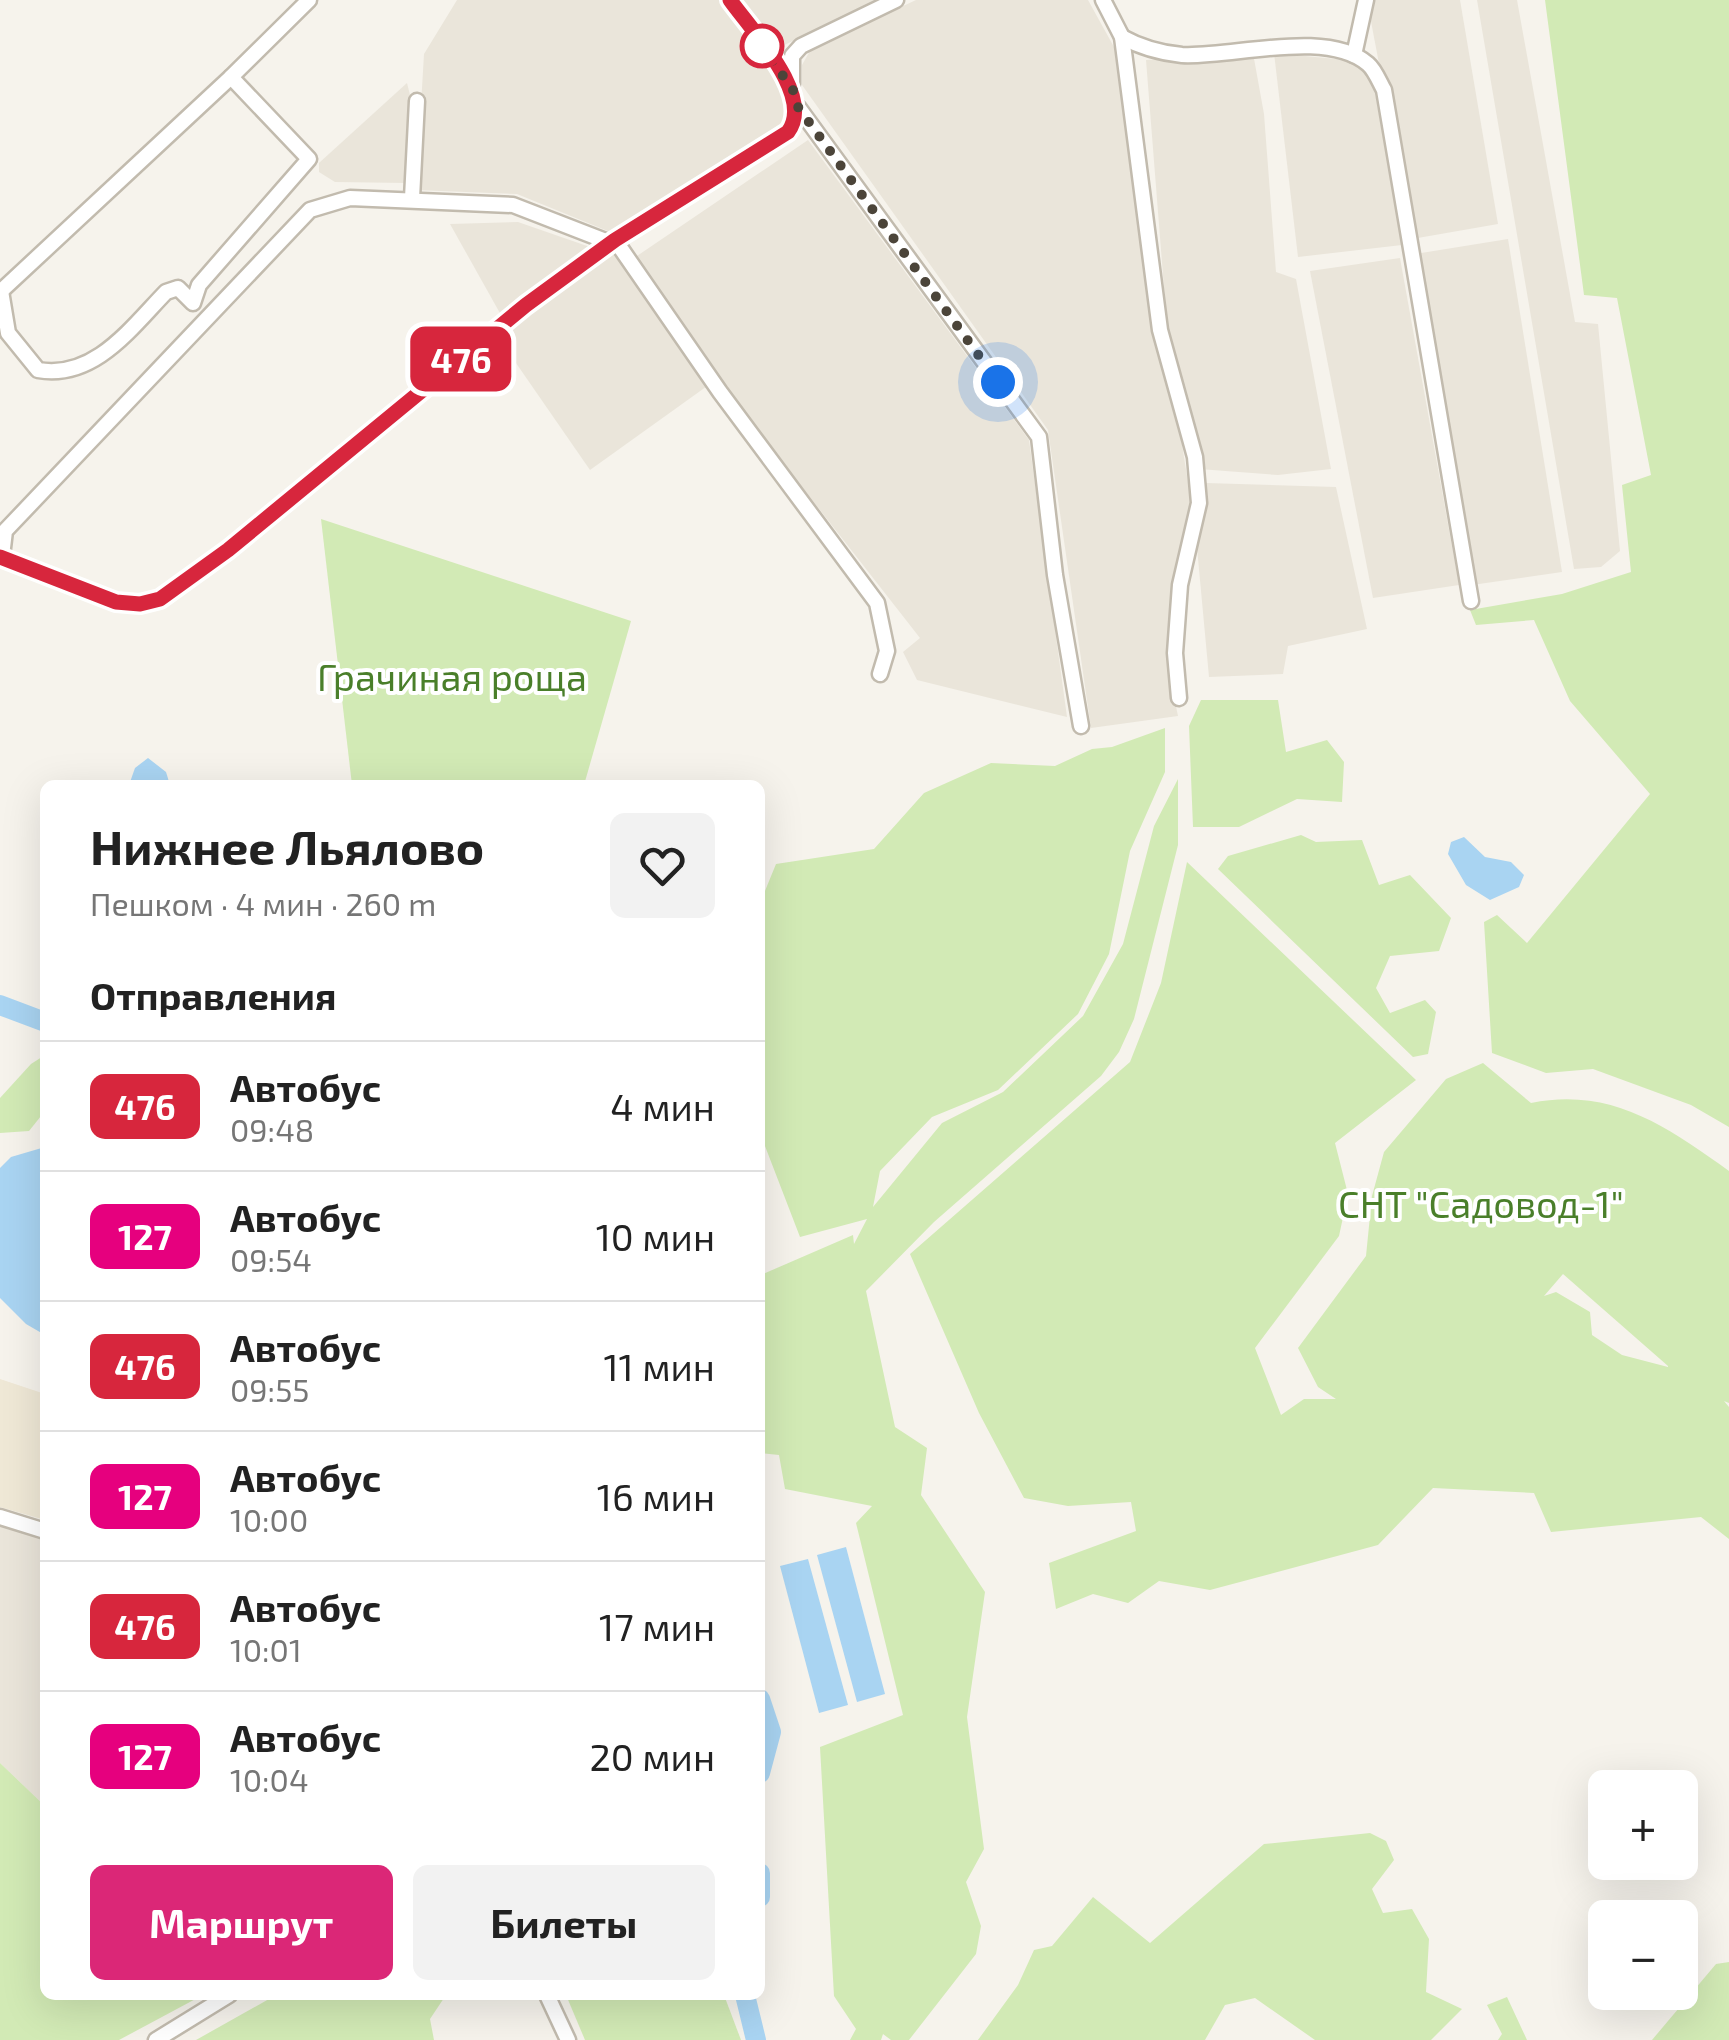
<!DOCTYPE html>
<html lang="ru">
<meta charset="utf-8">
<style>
:root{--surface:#fff;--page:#f2f2f2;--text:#222;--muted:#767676;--line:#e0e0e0;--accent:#db2777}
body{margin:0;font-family:"Exo 2",sans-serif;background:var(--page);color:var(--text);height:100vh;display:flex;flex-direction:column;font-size:38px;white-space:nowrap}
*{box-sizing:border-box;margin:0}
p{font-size:32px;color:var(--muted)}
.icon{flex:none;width:55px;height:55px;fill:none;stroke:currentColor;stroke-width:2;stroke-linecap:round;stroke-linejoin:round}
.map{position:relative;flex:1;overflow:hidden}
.sheet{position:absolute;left:40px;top:780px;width:725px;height:1220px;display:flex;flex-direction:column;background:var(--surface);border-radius:15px;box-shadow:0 10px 40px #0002}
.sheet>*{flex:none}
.badge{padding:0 20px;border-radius:15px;font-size:35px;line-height:65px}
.controls{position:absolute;left:1588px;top:1770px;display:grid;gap:20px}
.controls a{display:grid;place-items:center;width:110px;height:110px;border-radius:15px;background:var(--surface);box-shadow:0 10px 40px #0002;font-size:50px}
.you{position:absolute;width:50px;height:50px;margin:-25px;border:8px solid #fff;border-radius:50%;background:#1a73e8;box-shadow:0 0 0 15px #1a73e833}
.map>.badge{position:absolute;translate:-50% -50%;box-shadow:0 0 0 5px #fff}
h2{padding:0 50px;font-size:38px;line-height:90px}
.round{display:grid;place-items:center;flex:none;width:105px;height:105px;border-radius:15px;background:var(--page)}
.head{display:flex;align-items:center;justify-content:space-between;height:170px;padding:0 50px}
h1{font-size:48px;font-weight:700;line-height:75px}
.button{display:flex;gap:20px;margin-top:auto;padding:20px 50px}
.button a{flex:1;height:115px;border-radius:15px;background:var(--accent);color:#fff;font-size:40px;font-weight:700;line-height:115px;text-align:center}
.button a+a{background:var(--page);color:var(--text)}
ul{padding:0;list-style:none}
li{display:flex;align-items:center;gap:30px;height:130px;padding:0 50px;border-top:2px solid var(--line)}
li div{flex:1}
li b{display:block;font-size:38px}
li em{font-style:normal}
li .badge{min-width:110px;font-weight:700;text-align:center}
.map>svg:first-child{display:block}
.residential{fill:#eae5da}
.education{fill:#efe8d6}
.green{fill:#d2eab5;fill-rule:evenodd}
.water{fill:#a9d4f2}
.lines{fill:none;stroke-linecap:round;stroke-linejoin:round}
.river{stroke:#a9d4f2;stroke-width:20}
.minor-casing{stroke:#c2bbae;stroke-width:19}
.minor{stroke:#fff;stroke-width:14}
.line-casing{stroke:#fff;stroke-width:22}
.line{stroke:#d7263d;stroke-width:15}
.walk{stroke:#4b4439;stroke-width:10;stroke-dasharray:0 18}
.stop-dot{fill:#fff;stroke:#d7263d;stroke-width:5}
.labels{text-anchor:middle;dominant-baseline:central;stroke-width:8;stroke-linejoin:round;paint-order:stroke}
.park-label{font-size:38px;fill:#4a7f2a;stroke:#fff}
</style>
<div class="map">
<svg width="1729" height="2040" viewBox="0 0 1729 2040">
<rect width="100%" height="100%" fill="#f6f3ec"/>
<g class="residential">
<path d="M 457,0 L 719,0 L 789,97 L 789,118 L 615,234 L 517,194 L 416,190 L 424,54 Z"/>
<path d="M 742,0 L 879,0 L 776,49 Z"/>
<path d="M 916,0 L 1088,0 L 1114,47 L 1156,346 L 1180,432 L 1191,501 L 1167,663 L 1178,716 L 1091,728 L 1048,430 L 802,85 L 802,65 L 811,49 Z"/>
<path d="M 1367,0 L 1460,0 L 1498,224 L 1412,239 Z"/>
<path d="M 1477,0 L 1517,0 L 1575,322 L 1598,324 L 1620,551 L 1601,567 L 1574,569 Z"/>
<path d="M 1253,53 L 1264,114 L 1276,272 L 1296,279 L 1331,469 L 1278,475 L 1199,469 L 1167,326 L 1146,60 Z"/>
<path d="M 1274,53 L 1357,61 L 1372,75 L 1402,245 L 1298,257 Z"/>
<path d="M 407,83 L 410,95 L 406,183 L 335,182 L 319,172 L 319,163 Z"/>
<path d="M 808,140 L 1029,440 L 1067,717 L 917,680 L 903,652 L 920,638 L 730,395 L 634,258 Z"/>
<path d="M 518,222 L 590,247 L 501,315 L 450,224 Z"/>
<path d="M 1508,239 L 1562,572 L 1472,585 L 1415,254 Z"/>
<path d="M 617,251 L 710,384 L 590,470 L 498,337 Z"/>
<path d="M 1400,258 L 1459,585 L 1373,598 L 1310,271 Z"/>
<path d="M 1206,483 L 1336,487 L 1367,629 L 1288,646 L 1283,674 L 1209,677 L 1196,537 Z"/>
<path d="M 0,1521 L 45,1535 L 45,1806 L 0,1763 Z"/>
</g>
<path class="education" d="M 0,1379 L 45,1394 L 45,1520 L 0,1507 Z"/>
<g class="green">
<path d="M 1545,0 L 1729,0 L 1729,1127 L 1691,1105 L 1593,1069 L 1546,1073 L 1492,1053 L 1484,922 L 1497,915 L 1527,943 L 1650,794 L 1570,701 L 1534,620 L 1476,625 L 1470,610 L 1562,594 L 1631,572 L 1622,485 L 1651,475 L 1617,298 L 1584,295 Z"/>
<path d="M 321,519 L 631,621 L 584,785 L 352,785 Z"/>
<path d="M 1201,700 L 1278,700 L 1286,752 L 1327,740 L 1344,762 L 1342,802 L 1297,799 L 1239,827 L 1193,827 L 1189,726 Z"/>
<path d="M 1165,728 L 1165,772 L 1130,851 L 1109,954 L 1078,1014 L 998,1090 L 932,1117 L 880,1171 L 873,1207 L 942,1123 L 1003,1092 L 1083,1016 L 1123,944 L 1154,826 L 1178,779 L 1178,845 L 1134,1019 L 1119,1052 L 1101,1076 L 934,1222 L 866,1291 L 895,1427 L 927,1448 L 921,1495 L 985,1592 L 967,1717 L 984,1849 L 966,1882 L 981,1926 L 976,1954 L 909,2040 L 891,2040 L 883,2034 L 881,2040 L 850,2040 L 856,2029 L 834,1996 L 820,1747 L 903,1715 L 856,1523 L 872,1506 L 785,1489 L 779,1455 L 760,1453 L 763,1274 L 853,1235 L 854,1244 L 867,1219 L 800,1237 L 760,1133 L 760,903 L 776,864 L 874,849 L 924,793 L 991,763 L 1055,766 L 1092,749 L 1112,747 Z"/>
<path d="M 1301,835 L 1316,842 L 1362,840 L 1379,885 L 1410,875 L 1451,918 L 1439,951 L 1390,956 L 1376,988 L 1390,1013 L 1425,1000 L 1436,1012 L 1428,1054 L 1413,1057 L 1218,869 L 1228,856 Z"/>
<path d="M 1187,862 L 1416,1080 L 1335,1143 L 1348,1194 L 1339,1236 L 1255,1348 L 1281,1415 L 1304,1399 L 1336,1399 L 1318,1387 L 1298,1348 L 1366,1256 L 1372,1196 L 1384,1152 L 1446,1079 L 1483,1063 L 1531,1103 C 1611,1087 1666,1126 1729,1171 L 1729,1403 L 1724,1401 L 1729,1407 L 1729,1539 L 1701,1517 L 1551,1532 L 1534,1493 L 1433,1488 L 1378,1545 L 1210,1590 L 1159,1581 L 1128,1603 L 1093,1594 L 1056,1609 L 1049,1563 L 1136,1531 L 1131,1502 L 1068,1506 L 1024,1498 L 979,1413 L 910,1254 L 1130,1062 L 1161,983 ZM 1563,1274 L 1668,1366 L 1668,1367 L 1622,1355 L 1592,1335 L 1590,1312 L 1556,1292 L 1544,1296 Z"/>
<path d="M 45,1055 L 45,1111 L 29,1131 L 0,1133 L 0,1098 L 31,1064 Z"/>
<path d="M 0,1763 L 45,1806 L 45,1995 L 203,1995 L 119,2040 L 0,2040 Z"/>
<path d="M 1370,1833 L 1386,1841 L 1394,1860 L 1372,1889 L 1383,1913 L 1412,1909 L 1429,1939 L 1426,1992 L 1462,2009 L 1431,2040 L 1315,2040 L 1255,1998 L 1225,2005 L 1205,2040 L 978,2040 L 1018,1985 L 1034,1950 L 1052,1946 L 1093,1897 L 1150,1943 L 1264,1844 Z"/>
<path d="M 1729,1962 L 1729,2040 L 1652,2040 L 1716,1964 Z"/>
<path d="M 276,1995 L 446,1995 L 430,2019 L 434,2040 L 196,2040 Z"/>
<path d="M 566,1995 L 724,1995 L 741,2040 L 585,2040 Z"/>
<path d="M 1507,1997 L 1527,2040 L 1498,2040 L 1502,2034 L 1487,2005 Z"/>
</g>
<g class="water">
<path d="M 148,758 L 166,772 L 170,785 L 129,785 L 135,768 Z"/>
<path d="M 1464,837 L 1485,857 L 1511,862 L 1524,875 L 1519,887 L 1490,900 L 1466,885 L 1448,854 L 1451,842 Z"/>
<path d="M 45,1147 L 45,1335 L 26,1324 L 0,1298 L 0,1168 L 11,1157 Z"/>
<path d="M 846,1547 L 885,1694 L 857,1702 L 817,1555 Z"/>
<path d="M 808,1559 L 848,1705 L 819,1713 L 780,1566 Z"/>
</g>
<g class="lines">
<g class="river">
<path d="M 0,1005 L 45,1022"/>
<path d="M 760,1699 L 771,1732 L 760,1773"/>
<path d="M 760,1873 L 760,1897"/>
<path d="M 745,1995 L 756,2040"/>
</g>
<g class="minor-casing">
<g id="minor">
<path d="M 1103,0 L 1122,37 L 1160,330 L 1195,457 L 1199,503 L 1180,585 L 1175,653 L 1179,698"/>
<path d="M 1122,37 C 1140,47 1161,53 1182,55 C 1232,58 1326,28 1368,64 C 1375,70 1379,81 1384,90 L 1471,601"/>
<path d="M 1354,55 L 1366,0"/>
<path d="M 792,84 L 792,56 L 801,46 L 896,0"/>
<path d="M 798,107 L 1039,437 L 1055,575 L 1081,726"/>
<path d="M 412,198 L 417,101"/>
<path d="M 615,240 L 720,392 L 877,603 L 887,651 L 880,674"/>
<path d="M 1,291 L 8,333 L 38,370 C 94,380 131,328 166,292 L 178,288 L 193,303 L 199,285 L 309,159 L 231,77 L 309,0"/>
<path d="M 0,292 L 231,77"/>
<path d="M 2,556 L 5,531 L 310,210 L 350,198 L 513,205 L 611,243"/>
<path d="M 0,557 L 116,602 L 140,604 L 160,599 L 228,550 L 526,305 L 615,240 L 788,132 C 815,95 752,31 729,0"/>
<path d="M 0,1517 L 45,1531"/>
<path d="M 547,1995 L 568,2040"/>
<path d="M 156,2040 L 229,1995"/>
</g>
</g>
<use href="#minor" class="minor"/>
</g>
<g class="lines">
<g class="line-casing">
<path id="line" d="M 0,557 L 116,602 L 140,604 L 160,599 L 228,550 L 526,305 L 615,240 L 788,132 C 815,96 752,31 730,0"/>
</g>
<use href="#line" class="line"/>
<path class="walk" d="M 762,46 L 793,90 L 798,107 L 998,382"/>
</g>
<circle class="stop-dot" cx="762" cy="46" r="20"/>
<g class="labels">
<g class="park-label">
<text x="452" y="676">Грачиная роща</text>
<text x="1481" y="1203">СНТ "Садовод-1"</text>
</g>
</g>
</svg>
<div class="controls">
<a>+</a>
<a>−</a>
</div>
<div class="you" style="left:998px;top:382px"></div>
<b class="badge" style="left:461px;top:359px;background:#d7263d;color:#fff">476</b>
<section class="sheet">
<div class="head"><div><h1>Нижнее Льялово</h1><p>Пешком · 4 мин · 260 m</p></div><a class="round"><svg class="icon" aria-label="heart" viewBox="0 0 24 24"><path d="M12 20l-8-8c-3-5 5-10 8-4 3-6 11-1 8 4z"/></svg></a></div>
<h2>Отправления</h2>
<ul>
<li><span class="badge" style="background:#d7263d;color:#fff">476</span><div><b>Автобус</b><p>09:48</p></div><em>4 мин</em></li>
<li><span class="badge" style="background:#e6007e;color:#fff">127</span><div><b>Автобус</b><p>09:54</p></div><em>10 мин</em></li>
<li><span class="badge" style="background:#d7263d;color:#fff">476</span><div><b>Автобус</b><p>09:55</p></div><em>11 мин</em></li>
<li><span class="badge" style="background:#e6007e;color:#fff">127</span><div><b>Автобус</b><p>10:00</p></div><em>16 мин</em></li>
<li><span class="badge" style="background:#d7263d;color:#fff">476</span><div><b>Автобус</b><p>10:01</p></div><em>17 мин</em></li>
<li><span class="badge" style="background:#e6007e;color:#fff">127</span><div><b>Автобус</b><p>10:04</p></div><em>20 мин</em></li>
</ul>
<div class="button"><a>Маршрут</a><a>Билеты</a></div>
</section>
</div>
